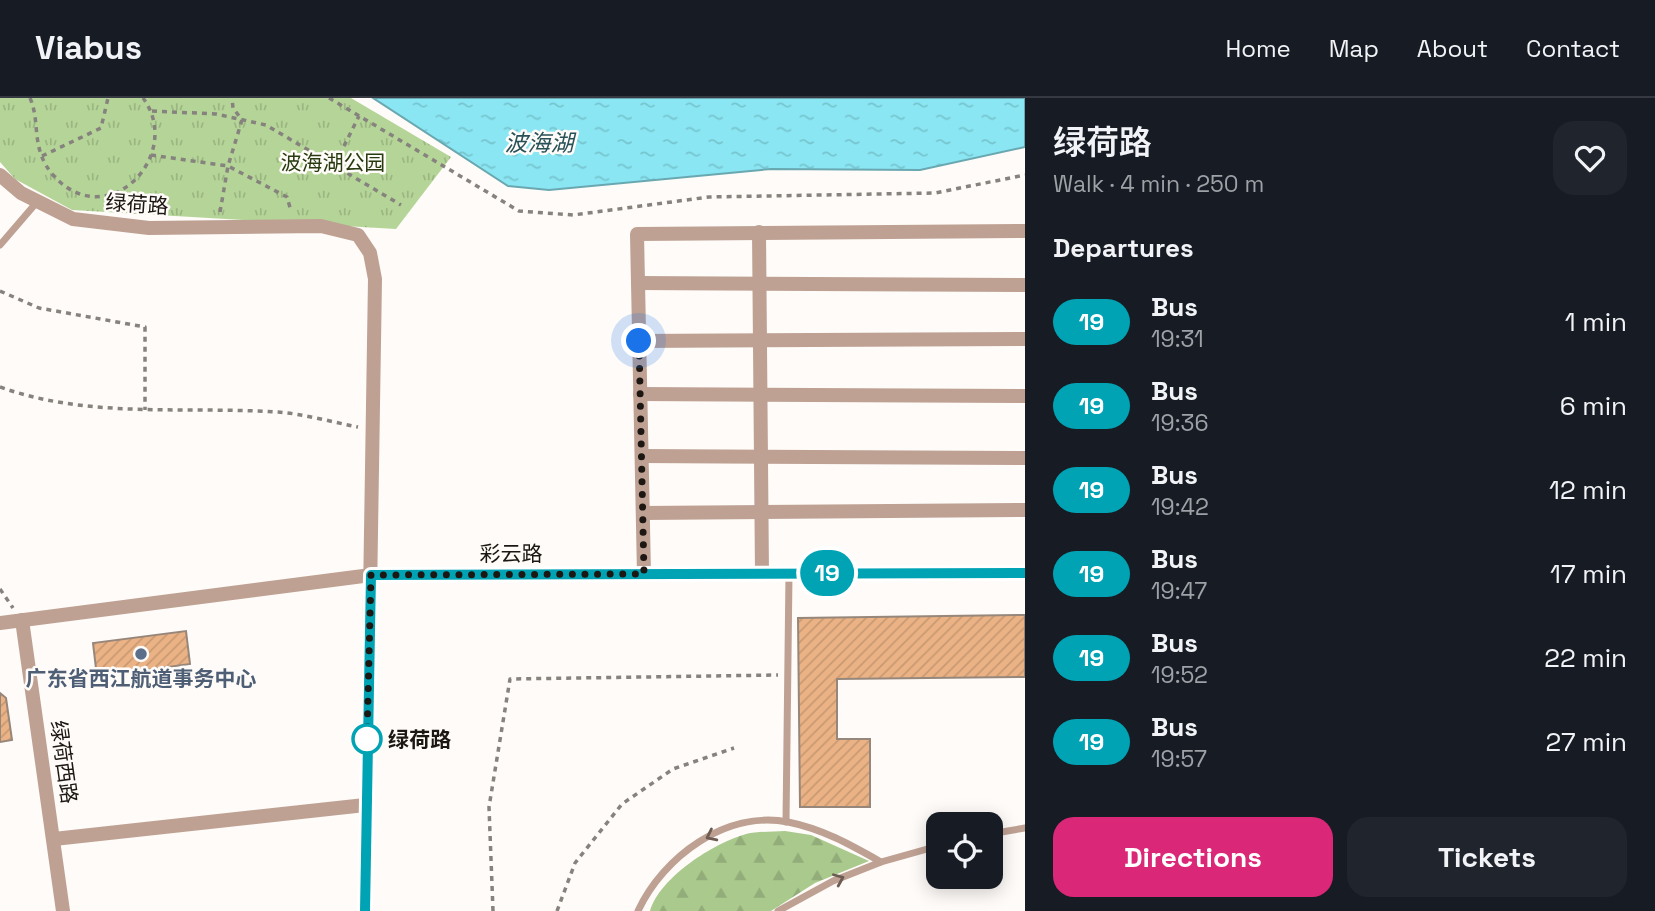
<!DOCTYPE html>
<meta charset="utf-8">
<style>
:root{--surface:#171b24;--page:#20242c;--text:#f1f3f6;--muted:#9ea1a6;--line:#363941;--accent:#db2777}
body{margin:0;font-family:"Space Grotesk","Noto Sans SC",sans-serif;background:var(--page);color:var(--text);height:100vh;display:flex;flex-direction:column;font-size:26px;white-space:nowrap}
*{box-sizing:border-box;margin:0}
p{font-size:23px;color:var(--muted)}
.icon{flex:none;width:38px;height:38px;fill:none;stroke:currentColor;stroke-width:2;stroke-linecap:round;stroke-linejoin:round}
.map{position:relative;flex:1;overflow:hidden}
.details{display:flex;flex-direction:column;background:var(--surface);width:630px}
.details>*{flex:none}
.badge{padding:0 14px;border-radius:23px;font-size:24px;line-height:46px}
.fabs{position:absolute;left:926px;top:714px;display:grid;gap:14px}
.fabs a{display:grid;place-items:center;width:77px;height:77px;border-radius:14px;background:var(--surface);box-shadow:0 4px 18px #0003;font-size:35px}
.you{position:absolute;width:35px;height:35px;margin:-18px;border:5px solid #fff;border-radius:50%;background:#1a73e8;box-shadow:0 0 0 10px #1a73e833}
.map>.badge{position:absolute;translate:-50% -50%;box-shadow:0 0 0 4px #fff}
h2{padding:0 28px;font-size:26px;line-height:63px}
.round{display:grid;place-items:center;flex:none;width:74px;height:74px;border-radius:21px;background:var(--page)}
.headline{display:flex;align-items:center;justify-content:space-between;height:119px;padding:0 28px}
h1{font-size:33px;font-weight:600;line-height:52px}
.primary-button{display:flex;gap:14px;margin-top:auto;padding:14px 28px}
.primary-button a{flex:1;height:80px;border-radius:21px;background:var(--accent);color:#fff;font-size:28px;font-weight:600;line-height:80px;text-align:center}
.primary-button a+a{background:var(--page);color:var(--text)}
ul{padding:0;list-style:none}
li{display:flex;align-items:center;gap:21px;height:84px;padding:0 28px}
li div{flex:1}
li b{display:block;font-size:26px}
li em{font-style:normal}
li .badge{min-width:77px;font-weight:700;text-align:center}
header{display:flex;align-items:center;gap:42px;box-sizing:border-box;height:98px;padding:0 35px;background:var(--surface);border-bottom:2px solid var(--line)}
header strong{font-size:33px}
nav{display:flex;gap:38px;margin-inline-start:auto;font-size:24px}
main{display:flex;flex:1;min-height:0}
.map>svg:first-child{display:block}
.grass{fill:url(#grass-tufts)}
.forest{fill:url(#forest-firs)}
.water{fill:url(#water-ripples);stroke:#69a8b0;stroke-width:2}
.building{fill:url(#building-hatch);stroke:#97877b;stroke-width:2}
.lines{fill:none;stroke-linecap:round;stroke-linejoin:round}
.path{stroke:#86827e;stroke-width:3.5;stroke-dasharray:5 5;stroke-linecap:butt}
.lane{stroke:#bea193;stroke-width:7}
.street{stroke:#bea193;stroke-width:14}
.oneway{stroke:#6d5c52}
.line-casing{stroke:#fff;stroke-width:16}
.line{stroke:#00a3b4;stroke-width:10}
.walk{stroke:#1c1712;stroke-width:7;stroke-dasharray:0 12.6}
.service-dot{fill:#5c6f8a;stroke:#fefbf8;stroke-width:2.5}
.stop-dot{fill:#fff;stroke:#00a3b4;stroke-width:3.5}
.labels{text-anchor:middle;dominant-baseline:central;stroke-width:5;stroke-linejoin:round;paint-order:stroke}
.park-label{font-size:21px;fill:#283b10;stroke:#fefbf8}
.street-label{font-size:21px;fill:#1c1712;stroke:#fefbf8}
.service-label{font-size:21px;font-weight:bold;fill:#4e5e75;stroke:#fefbf8}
.stop-label{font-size:21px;font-weight:bold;fill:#1c1712;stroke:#fefbf8;text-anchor:start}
.water-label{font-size:23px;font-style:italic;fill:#285158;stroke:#fefbf8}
</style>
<header>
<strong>Viabus</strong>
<nav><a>Home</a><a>Map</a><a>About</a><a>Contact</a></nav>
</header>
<main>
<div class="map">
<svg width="1025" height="813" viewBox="0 0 1025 813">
<defs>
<pattern id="grass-tufts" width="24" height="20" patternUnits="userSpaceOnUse" patternTransform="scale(1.75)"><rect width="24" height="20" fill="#b5d598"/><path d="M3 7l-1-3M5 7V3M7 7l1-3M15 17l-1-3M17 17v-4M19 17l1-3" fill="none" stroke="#9bb682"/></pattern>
<pattern id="forest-firs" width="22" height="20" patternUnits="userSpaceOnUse" patternTransform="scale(1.75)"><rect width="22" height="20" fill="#aaca8d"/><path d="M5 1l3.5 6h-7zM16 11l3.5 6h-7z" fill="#92ad79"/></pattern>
<pattern id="water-ripples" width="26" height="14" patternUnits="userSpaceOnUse" patternTransform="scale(1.75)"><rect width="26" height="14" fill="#8ae6f3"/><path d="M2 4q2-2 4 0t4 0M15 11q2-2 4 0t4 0" fill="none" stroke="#76c5cf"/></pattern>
<pattern id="building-hatch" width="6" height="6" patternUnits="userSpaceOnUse" patternTransform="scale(1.75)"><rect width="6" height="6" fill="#ebb385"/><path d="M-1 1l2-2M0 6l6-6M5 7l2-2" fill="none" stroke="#c99972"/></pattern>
</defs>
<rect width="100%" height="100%" fill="#fefbf8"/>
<path class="grass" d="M 0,0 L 351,0 L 451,59 L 396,131 L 72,112 L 15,81 L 0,64 Z"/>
<path class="forest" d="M 785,733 L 811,737 L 869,763 L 815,785 L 771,813 L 650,813 C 660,779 714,745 746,736 C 758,733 773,734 785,733 Z"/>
<path class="water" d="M 373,0 L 1025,0 L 1025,49 L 920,72 L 771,71 L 549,92 L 508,88 Z"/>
<g class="building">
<path d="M 1025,517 L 1025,579 L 837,581 L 837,641 L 870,641 L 870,709 L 800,709 L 798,520 Z"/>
<path d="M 186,533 L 190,566 L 97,579 L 93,545 Z"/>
<path d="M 0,595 L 6,600 L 12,642 L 0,644 Z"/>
</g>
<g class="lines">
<g class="path">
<path d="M 30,0 C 41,25 30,50 53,77 C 107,138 185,57 143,0"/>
<path d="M 329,0 L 519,113 L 573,117 L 709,99 L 935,95 L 1025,77"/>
<path d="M 152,13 L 216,16 L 266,27 L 401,107"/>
<path d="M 151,57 L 228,68 L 287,99 L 291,113"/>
<path d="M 42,58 L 101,30 L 108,0"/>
<path d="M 335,66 L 359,18"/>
<path d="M 220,114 L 228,68 L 242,22 L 233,10 L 232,0"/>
<path d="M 0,193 L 39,210 L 145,229 L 145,312"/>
<path d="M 0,289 C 89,321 185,308 278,314 C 304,316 332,324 358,329"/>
<path d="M 0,491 L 13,510"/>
<path d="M 493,813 L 489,709 L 510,581 L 778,577"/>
<path d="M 557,813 L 575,765 L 622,706 L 673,671 L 734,650"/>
</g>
<g class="lane">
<path d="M 0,147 L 37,104"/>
<path d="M 786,724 L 789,476"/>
<path d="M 990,736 L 1025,730"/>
<path d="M 881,764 L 938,748"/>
<path d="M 638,813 C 663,759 726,712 788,724 C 823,731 851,747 881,764 L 833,783 L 778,813"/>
</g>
<g class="street">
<path d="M 0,77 L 21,95 L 73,121 L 149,130 L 321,128 L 358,137 L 370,155 L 375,181 L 365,813"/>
<path d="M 759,134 L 762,476"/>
<path d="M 638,185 L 1025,187"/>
<path d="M 639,243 L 1025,241"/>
<path d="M 640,296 L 1025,298"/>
<path d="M 642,358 L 1025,360"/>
<path d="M 643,415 L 1025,412"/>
<path d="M 644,476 L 637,136 L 1025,133"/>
<path d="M 22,522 L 63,813"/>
<path d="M 0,525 L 371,477 L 1025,475"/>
<path d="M 54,741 L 365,707"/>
</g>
</g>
<defs><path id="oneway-chevron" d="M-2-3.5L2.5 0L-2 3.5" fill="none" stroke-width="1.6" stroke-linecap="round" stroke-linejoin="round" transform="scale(1.75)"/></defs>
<g class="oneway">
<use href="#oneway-chevron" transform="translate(711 738) rotate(154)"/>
<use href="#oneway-chevron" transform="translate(839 781) rotate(-23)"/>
</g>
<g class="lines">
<g class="line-casing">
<path id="line" d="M 365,813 L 371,477 L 1025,475"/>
</g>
<use href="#line" class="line"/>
<path class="walk" d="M 367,641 L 371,477 L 644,476 L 639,243"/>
</g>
<circle class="service-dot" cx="141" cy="556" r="7"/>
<circle class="stop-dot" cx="367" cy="641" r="14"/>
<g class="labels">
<g class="park-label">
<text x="333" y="64">波海湖公园</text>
</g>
<g class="street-label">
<text transform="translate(137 106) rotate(4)">绿荷路</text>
<text x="511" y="455">彩云路</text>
<text transform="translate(64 664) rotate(82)">绿荷西路</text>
</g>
<g class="service-label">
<text x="141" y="580">广东省西江航道事务中心</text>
</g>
<g class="stop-label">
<text x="388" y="641">绿荷路</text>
</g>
<g class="water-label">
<text x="539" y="45">波海湖</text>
</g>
</g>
</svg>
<div class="fabs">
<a><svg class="icon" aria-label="locate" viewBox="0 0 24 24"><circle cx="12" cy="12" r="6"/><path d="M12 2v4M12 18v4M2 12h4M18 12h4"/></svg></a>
</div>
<div class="you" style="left:639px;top:243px"></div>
<b class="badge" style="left:827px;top:475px;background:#00a3b4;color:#fff">19</b>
</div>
<section class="details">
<div class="headline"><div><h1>绿荷路</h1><p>Walk · 4 min · 250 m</p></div><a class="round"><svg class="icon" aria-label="heart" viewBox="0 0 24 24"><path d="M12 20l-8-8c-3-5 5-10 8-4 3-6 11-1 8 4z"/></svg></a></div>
<h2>Departures</h2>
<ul>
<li><span class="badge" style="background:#00a3b4;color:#fff">19</span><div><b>Bus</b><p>19:31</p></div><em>1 min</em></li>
<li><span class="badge" style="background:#00a3b4;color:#fff">19</span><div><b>Bus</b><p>19:36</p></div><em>6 min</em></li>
<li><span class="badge" style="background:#00a3b4;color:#fff">19</span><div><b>Bus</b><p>19:42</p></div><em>12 min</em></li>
<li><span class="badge" style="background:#00a3b4;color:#fff">19</span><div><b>Bus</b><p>19:47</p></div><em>17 min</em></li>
<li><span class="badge" style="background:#00a3b4;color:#fff">19</span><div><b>Bus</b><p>19:52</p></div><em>22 min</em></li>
<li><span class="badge" style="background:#00a3b4;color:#fff">19</span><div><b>Bus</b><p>19:57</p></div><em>27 min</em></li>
</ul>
<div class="primary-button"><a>Directions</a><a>Tickets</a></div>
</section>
</main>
